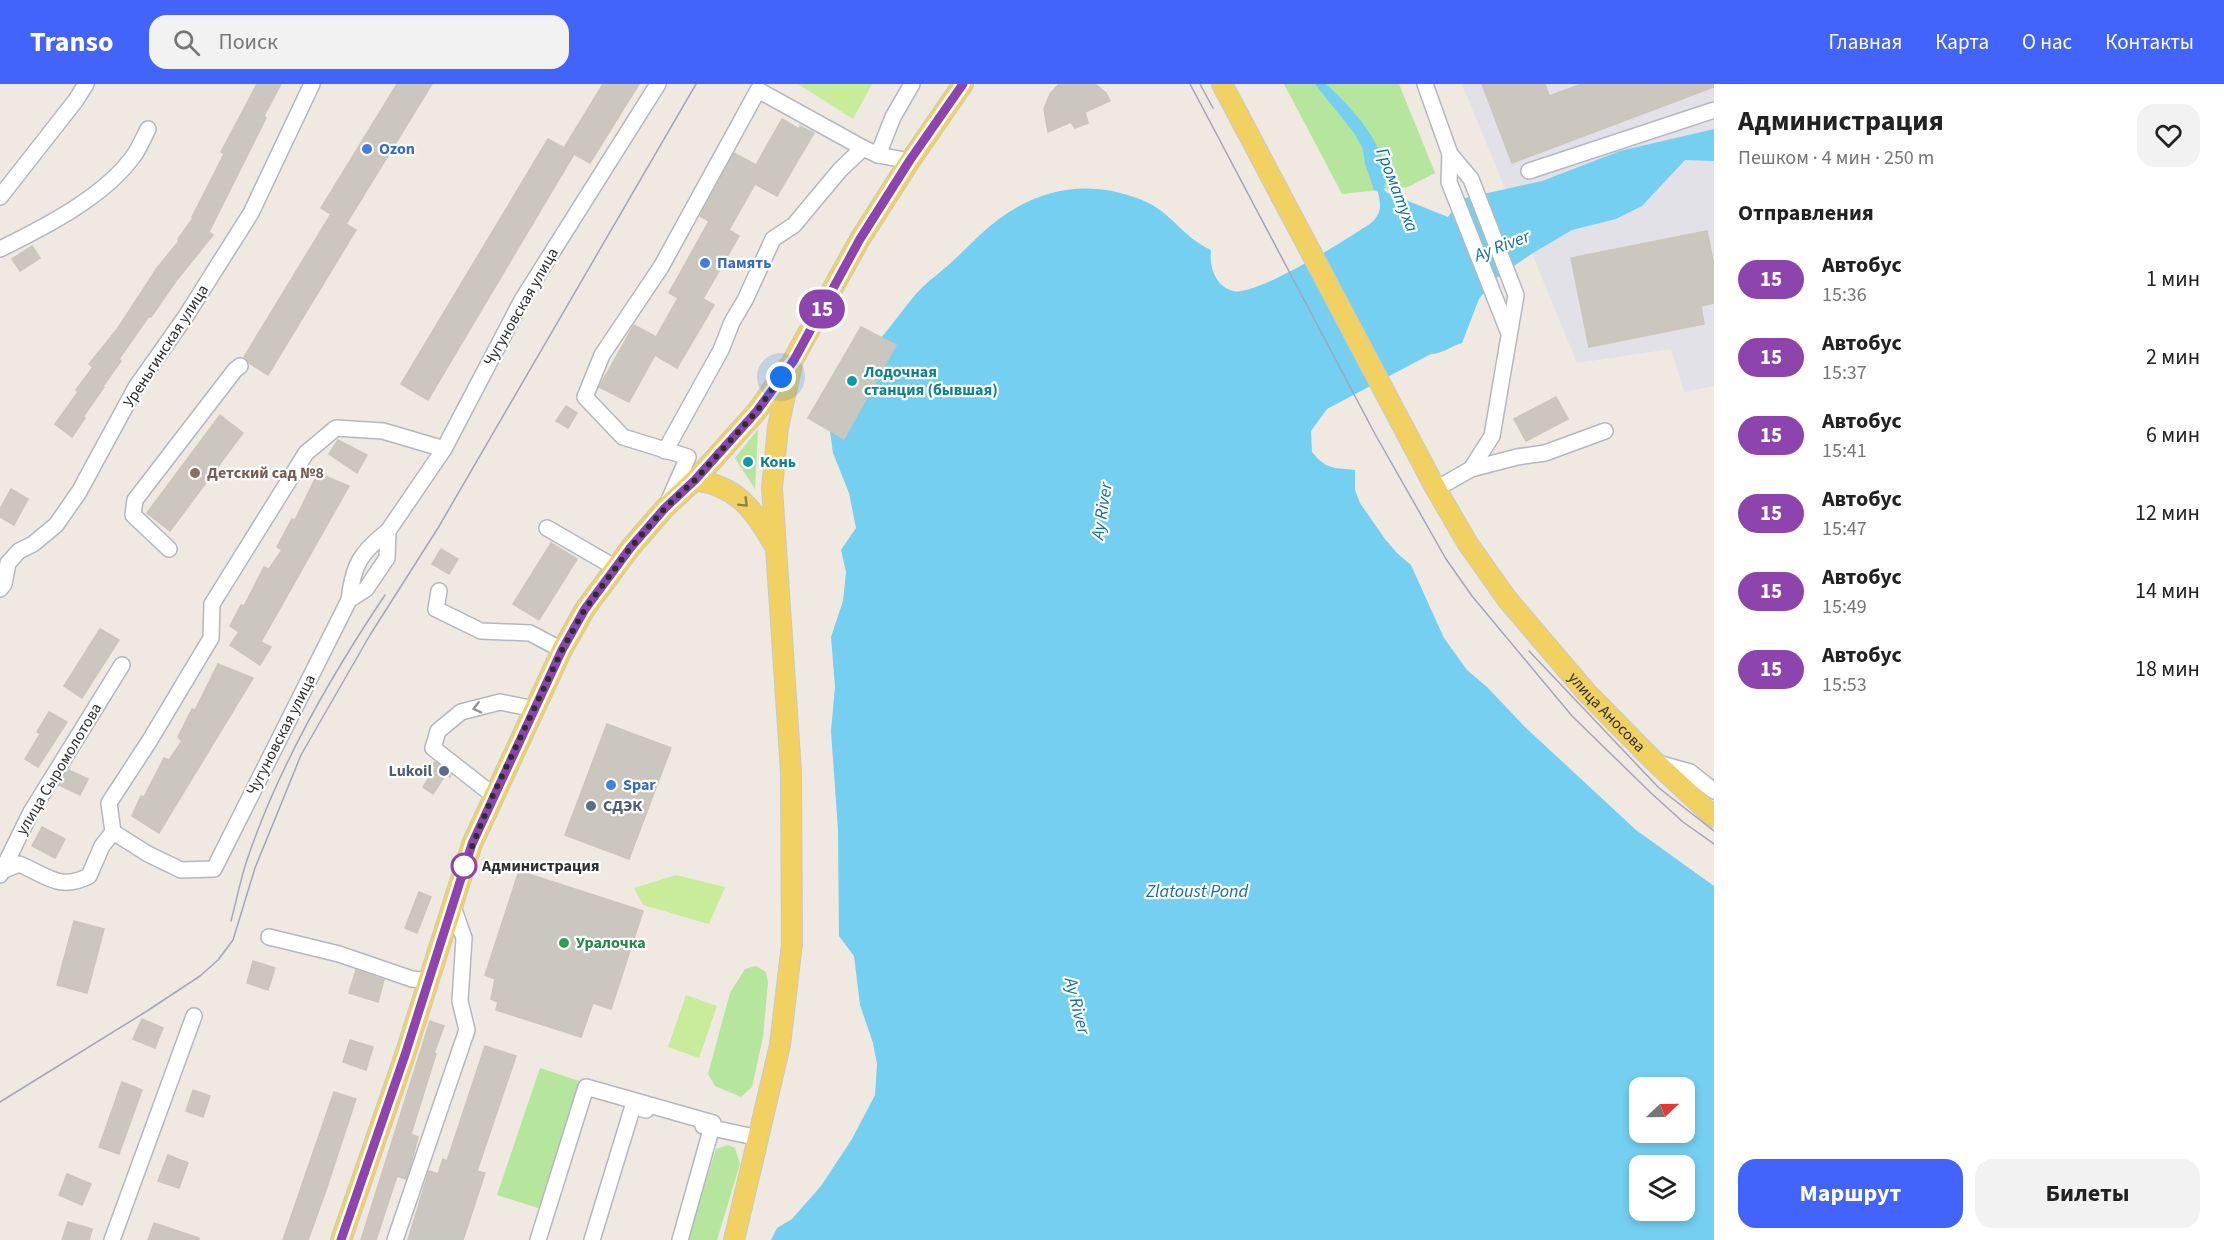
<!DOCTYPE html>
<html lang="ru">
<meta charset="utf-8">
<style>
:root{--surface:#fff;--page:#f2f2f2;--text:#222;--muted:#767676;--accent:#4264fb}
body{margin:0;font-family:"Source Sans 3",sans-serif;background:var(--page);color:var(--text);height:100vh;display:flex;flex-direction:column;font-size:22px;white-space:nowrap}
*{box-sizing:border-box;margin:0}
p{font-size:20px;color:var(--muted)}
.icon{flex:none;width:33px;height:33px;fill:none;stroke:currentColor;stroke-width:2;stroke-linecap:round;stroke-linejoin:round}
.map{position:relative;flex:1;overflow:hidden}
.drawer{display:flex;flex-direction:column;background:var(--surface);width:510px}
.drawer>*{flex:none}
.badge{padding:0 12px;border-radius:20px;font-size:21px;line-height:39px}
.needle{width:39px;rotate:68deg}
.buttons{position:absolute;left:1629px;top:993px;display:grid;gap:12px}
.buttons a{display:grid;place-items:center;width:66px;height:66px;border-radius:12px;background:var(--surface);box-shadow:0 3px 9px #0003;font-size:30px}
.you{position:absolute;width:30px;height:30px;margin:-15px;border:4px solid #fff;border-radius:50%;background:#1a73e8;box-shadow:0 0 0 9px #1a73e833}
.map>.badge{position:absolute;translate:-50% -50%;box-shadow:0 0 0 3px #fff}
h2{padding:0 24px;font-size:22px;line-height:54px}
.round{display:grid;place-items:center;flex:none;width:63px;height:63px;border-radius:18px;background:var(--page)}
.overview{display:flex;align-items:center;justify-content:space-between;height:102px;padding:0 24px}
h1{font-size:28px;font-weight:700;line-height:45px}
.button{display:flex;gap:12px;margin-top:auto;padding:12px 24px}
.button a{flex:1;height:69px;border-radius:18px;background:var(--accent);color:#fff;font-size:24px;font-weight:700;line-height:69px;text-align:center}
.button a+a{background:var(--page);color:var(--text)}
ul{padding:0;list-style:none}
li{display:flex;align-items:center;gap:18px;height:78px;padding:0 24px}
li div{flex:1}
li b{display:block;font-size:22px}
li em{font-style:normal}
li .badge{min-width:66px;font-weight:700;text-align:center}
header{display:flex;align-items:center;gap:36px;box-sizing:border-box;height:84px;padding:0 30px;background:var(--accent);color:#fff}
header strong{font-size:28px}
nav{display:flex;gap:33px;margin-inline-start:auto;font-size:21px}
.search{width:420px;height:54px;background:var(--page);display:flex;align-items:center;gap:15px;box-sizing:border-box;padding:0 21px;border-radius:18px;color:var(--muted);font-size:22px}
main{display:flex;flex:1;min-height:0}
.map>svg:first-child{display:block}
.industrial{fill:#e3e1e8}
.green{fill:#b6e59e}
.pitch{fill:#c9ec9a}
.water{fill:#75cff0;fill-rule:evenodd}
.building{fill:#cbc7bf;stroke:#cbc5ba;stroke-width:1.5}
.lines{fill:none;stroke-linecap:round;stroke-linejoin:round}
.minor-casing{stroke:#b4b7c1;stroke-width:18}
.major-casing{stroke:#c9c9c9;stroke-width:22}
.minor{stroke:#fff;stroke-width:15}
.major{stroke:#f2d163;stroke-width:20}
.tram{stroke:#a3a6b8;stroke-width:1.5}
.oneway{stroke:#908048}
.oneway2{stroke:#969696}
.line-casing{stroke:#fff;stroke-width:14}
.line{stroke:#8e44ad;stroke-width:9}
.walk{stroke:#2e2e2e;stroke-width:6;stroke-dasharray:0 10.8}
.shop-dot{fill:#3f7fe0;stroke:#fff;stroke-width:2}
.culture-dot{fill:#0f9aa8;stroke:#fff;stroke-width:2}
.education-dot{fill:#8d6e63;stroke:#fff;stroke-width:2}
.service-dot{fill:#5c6f8a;stroke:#fff;stroke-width:2}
.stop-dot{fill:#fff;stroke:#8e44ad;stroke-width:3}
.leisure-dot{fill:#2e9e5b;stroke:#fff;stroke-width:2}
.labels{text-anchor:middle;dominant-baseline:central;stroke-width:4.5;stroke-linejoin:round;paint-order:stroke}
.shop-label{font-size:16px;font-weight:bold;fill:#366cbe;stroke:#fff;text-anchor:start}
.street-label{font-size:16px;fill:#2e2e2e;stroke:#fff}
.culture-label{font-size:16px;font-weight:bold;fill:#0d838f;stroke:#fff;text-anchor:start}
.education-label{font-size:16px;font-weight:bold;fill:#785e54;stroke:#fff;text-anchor:start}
.service-label{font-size:16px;font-weight:bold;fill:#4e5e75;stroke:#fff;text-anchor:end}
.stop-label{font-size:16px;font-weight:bold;fill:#2e2e2e;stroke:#fff;text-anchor:start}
.leisure-label{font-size:16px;font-weight:bold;fill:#27864d;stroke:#fff;text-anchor:start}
.water-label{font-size:18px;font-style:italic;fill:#0d6fa3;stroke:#fff}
</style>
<header>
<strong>Transo</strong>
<div class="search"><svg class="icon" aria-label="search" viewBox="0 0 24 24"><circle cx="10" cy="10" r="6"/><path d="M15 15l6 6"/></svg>Поиск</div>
<nav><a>Главная</a><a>Карта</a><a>О нас</a><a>Контакты</a></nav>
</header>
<main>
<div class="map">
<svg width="1714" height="1156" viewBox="0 0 1714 1156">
<rect width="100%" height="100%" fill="#efe9e1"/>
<path class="industrial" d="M 1462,0 L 1714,0 L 1714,302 L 1684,308 L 1671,265 L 1577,279 Z"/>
<g class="green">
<path d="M 1284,0 L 1399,0 L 1435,89 L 1408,103 L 1342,110 Z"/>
<path d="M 758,345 L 755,405 L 735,374 Z"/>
<path d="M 756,882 L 766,888 L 768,898 L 763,953 L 752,1003 L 741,1013 L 715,1002 L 708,990 L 730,909 L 745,885 Z"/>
<path d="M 540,984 L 582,998 L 541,1125 L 497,1111 Z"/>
<path d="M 728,1061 L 735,1064 L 740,1080 L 717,1156 L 687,1156 L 716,1065 Z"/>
</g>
<g class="pitch">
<path d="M 798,0 L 872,0 L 853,35 Z"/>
<path d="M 676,791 L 725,803 L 709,840 L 643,821 L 634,804 Z"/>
<path d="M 686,911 L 717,922 L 699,974 L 668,963 Z"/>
</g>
<path class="water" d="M 1315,0 L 1326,0 C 1350,22 1377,51 1385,83 C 1387,90 1385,99 1384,106 L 1388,109 L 1448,133 L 1461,115 L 1542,97 L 1620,67 L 1714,45 L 1714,77 L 1685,76 L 1642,122 L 1616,135 L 1572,146 L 1533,169 L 1495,195 L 1479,215 L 1462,259 C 1451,262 1442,270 1431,270 L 1327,325 L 1311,347 L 1312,368 L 1318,375 L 1326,381 L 1335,384 L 1355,386 L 1355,406 L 1360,419 L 1385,455 L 1397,469 L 1411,481 L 1444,554 L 1467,586 L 1487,603 L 1525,643 L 1636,746 L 1714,802 L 1714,1156 L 771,1156 L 777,1144 L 792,1135 L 821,1102 L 852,1055 L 875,1011 L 877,980 L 873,959 L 860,921 L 854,872 L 839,852 L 838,746 L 831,647 L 835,603 L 831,553 L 843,517 L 846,488 L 841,466 L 856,444 L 849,409 L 833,369 L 830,347 L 844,355 L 896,261 L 881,254 C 893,240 903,225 915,211 C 927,197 943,187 956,174 C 965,166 973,157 982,149 C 1028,107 1082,92 1142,116 C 1172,128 1182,153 1211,166 C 1209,182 1215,202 1233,207 C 1256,213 1349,154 1371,139 C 1382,129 1381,122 1378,108 L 1374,106 L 1365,80 L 1363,65 L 1354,49 ZM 1640,1004 L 1684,1004 L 1684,1048 L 1640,1048 ZM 1640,1082 L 1684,1082 L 1684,1126 L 1640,1126 Z"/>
<g class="building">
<path d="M 257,0 L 281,0 L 264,32 L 266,34 L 209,148 L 213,151 L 176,197 L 151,233 L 149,232 L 119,275 L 121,277 L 103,302 L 104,303 L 83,333 L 85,334 L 72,353 L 55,340 L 78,308 L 76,306 L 93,283 L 89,280 L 118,244 L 157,184 L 179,157 L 178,155 L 193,134 L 192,133 L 224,70 L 221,68 Z"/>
<path d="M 397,0 L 432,0 L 346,140 L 356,146 L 268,291 L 249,279 L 244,273 L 331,130 L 321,124 Z"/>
<path d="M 603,0 L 639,0 L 590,79 L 574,70 L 428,316 L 401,300 L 548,55 L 564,64 Z"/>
<path d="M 1059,0 L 1095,0 L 1106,9 L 1110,17 L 1085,28 L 1088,39 L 1075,44 L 1071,38 L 1048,48 L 1044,25 L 1050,10 Z"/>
<path d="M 1482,0 L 1545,0 L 1549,12 L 1582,0 L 1714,0 L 1714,3 L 1512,79 Z"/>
<path d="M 782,35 L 799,45 L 800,42 L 814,49 L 777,112 L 755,100 L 729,146 L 739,152 L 703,215 L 714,221 L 677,284 L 655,271 L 629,318 L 599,303 L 634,241 L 656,253 L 678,214 L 669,209 L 709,137 L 700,132 L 734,69 L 756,81 Z"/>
<path d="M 1707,147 L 1714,181 L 1714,219 L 1701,222 L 1704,240 L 1589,263 L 1571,174 Z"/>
<path d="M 32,162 L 40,174 L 20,187 L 12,175 Z"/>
<path d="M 861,243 L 896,261 L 844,355 L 808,334 Z"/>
<path d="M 1556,313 L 1568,335 L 1526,357 L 1514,335 Z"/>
<path d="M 566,322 L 577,329 L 568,344 L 556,337 Z"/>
<path d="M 220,331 L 243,349 L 170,447 L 147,429 Z"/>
<path d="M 338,356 L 367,371 L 357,389 L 329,370 Z"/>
<path d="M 318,389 L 349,402 L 261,558 L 271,563 L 260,581 L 230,561 L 239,548 L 230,542 L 241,521 L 244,522 L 264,483 L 269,485 L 282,466 L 277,463 L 292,435 L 295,436 Z"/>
<path d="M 11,405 L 28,415 L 14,441 L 0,433 L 0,425 Z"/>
<path d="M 551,459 L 577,475 L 539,536 L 513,520 Z"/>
<path d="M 441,465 L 458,475 L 449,490 L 432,480 Z"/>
<path d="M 100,545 L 119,556 L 82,614 L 64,602 Z"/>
<path d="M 218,580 L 253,594 L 159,749 L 132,732 L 141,712 L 144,713 L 164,674 L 169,676 L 182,657 L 178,653 L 192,625 L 195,626 Z"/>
<path d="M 49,628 L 67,638 L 38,683 L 25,675 L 40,650 L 37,648 Z"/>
<path d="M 607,640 L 671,664 L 629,775 L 565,751 Z"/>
<path d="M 435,678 L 451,691 L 450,693 L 446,690 L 433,710 L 423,703 L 436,683 L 432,681 Z"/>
<path d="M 69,686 L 88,695 L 80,711 L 59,701 Z"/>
<path d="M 42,743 L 65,755 L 55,774 L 32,762 Z"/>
<path d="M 519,787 L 643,827 L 611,925 L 593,919 L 581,953 L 496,926 L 498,918 L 491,915 L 495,895 L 485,891 Z"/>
<path d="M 419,808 L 431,813 L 417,849 L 405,844 Z"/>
<path d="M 74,837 L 104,845 L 87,909 L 57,901 Z"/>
<path d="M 253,877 L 275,884 L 268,906 L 247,899 Z"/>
<path d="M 356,886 L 384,896 L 378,918 L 349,909 Z"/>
<path d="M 142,935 L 163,944 L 155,964 L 133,955 Z"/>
<path d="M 430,937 L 444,942 L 434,969 L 436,970 L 411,1050 L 418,1053 L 411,1080 L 406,1095 L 397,1092 L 376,1156 L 361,1156 Z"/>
<path d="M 350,956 L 373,963 L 366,986 L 343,978 Z"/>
<path d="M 485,962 L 516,972 L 477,1087 L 485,1089 L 463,1156 L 408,1156 L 429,1087 L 438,1090 L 443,1075 L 447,1077 Z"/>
<path d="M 122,998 L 142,1006 L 119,1070 L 99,1063 Z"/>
<path d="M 193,1006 L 210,1012 L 203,1033 L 186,1027 Z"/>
<path d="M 334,1008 L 356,1015 L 325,1109 L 308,1156 L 283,1156 Z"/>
<path d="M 168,1071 L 188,1079 L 179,1104 L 158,1097 Z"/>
<path d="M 67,1090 L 91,1100 L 82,1121 L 59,1111 Z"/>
<path d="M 68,1138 L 92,1145 L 89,1156 L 62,1156 Z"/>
<path d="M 154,1139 L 199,1154 L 199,1156 L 148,1156 Z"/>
</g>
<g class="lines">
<g class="minor-casing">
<g id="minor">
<path d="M 1425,0 L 1450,70 L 1471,95 L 1516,211 L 1492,352 L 1471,385"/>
<path d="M 1450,70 L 1449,98 L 1508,247"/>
<path d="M 878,71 L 893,33 L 912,0"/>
<path d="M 1529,87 L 1714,26"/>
<path d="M 0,113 L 76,16 L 86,0"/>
<path d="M 0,165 C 45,143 106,112 135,70 C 140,62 144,53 148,45"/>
<path d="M 444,365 L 383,347 L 336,344 L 306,369 L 212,520 L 211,554 L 150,656 L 109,719 L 113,748 L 148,770 L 181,786 L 214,785 L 349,516 L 366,505 L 387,474 L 388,447 L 444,365 L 522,216 L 658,0"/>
<path d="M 665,367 L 721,266 L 732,238 L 745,216 L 773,155 L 794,141 L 840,86 L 863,64"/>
<path d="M 1436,405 L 1471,385 L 1517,373 L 1545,369 L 1605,347"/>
<path d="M 669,416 L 688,373 L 623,353 L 585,313 L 602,271 L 661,183 L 758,6 L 863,64 L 878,71 L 910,77"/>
<path d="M 547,444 L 616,484"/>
<path d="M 169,465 L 133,431 L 135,416 L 235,286 L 240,282"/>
<path d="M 0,505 L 4,500 L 8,479 L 19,467 L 33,460 L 56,441 L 79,408 L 136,303 L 186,232 L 251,129 L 312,0"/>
<path d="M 439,507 L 436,525 L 481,547 L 530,549 L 562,566"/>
<path d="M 349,516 C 353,481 360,469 388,447"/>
<path d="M 1658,679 L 1690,688 L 1714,707"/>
<path d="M 493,711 L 433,664 L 438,647 L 461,628 L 500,618 L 535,625"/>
<path d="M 2,787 L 19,780 C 48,792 59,807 89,792 L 102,762 L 113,748"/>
<path d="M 0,791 L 31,728 L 122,581"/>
<path d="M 269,853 L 339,870 L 412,895 L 428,897"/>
<path d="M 703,1042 L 759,1054"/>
<path d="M 112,1156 L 194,932"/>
<path d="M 395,1156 L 467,946 L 460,917 L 464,854 L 452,820"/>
<path d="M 538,1156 L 586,1003 L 713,1039 L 680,1156"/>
<path d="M 592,1156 L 633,1022 L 646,1026"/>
</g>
</g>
<g class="major-casing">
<g id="major">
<path id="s1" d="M 1222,0 L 1436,405 L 1468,460 L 1507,515 L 1587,609 L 1655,678 L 1714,733"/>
<path d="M 695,396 C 736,402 753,424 773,459"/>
<path d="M 341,1156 L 405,971 L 472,760 L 562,566 L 585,525 L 631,463 L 665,424 L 695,396 L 757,327 L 788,283"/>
<path d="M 734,1156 L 780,961 L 792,860 L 791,688 L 772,404 L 778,343 L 793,276 L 860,155 L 910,77 L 963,0"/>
</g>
</g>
<use href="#minor" class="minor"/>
<use href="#major" class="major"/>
<g class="tram">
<path d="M 1190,0 L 1375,350 L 1446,475 L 1472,512 L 1572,632 L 1651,709 L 1683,738 L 1714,760"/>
<path d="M 1200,0 L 1213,24"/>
<path d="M 1529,567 L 1659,704 L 1714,747"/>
<path d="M 231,837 C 236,818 240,798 246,779 C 276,688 332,590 385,511"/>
<path d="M 0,1018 L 147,927 L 200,892 L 218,876 L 233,856 L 255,784 L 301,671 L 370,551 L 438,444 L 696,0"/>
</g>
</g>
<defs><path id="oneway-chevron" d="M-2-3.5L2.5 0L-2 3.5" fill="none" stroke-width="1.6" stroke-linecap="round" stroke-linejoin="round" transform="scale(1.5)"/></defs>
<use class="oneway" href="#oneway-chevron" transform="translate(744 419) rotate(45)"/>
<use class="oneway2" href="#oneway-chevron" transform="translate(477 624) rotate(166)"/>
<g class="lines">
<g class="line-casing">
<path id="line" d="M 341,1156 L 405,971 L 472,760 L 562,566 L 585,525 L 631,463 L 665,424 L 695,396 L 757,327 L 794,276 L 860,155 L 910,76 L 963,0"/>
</g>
<use href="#line" class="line"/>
<path class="walk" d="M 464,782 L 493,711 L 562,566 L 585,525 L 631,463 L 665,424 L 695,396 L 757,327 L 781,293"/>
</g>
<g class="shop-dot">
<circle cx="367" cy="65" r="6"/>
<circle cx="705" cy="179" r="6"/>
<circle cx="611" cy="701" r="6"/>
</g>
<g class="culture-dot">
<circle cx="852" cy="297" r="6"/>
<circle cx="748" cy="378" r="6"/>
</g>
<circle class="education-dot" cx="195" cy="389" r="6"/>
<g class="service-dot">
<circle cx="444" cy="687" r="6"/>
<circle cx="591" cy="722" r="6"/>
</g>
<circle class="stop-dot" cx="464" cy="782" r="12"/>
<circle class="leisure-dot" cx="564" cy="859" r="6"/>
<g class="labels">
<g class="shop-label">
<text x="379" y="65">Ozon</text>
<text x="717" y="179">Память</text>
<text x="623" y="701">Spar</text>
</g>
<g class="street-label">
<text transform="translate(521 223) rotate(-60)">Чугуновская улица</text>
<text transform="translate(166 262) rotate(-57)">Уреньгинская улица</text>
<text stroke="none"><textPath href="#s1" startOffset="740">улица Аносова</textPath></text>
<text transform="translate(281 651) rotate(-63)">Чугуновская улица</text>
<text transform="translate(59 685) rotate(-59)">улица Сыромолотова</text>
</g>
<g class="culture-label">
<text x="864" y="288">Лодочная<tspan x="864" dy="18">станция (бывшая)</tspan></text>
<text x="760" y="378">Конь</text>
</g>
<g class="education-label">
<text x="207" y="389">Детский сад №8</text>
</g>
<g class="service-label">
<text x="432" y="687">Lukoil</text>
<text x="603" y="722" text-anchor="start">СДЭК</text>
</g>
<g class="stop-label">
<text x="482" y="782">Администрация</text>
</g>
<g class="leisure-label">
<text x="576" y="859">Уралочка</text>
</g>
<g class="water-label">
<text transform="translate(1397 106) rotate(69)">Громатуха</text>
<text transform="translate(1502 162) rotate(-21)">Ay River</text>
<text transform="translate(1102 427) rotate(-81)">Ay River</text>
<text x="1197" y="807">Zlatoust Pond</text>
<text transform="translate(1077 922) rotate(76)">Ay River</text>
</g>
</g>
</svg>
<div class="buttons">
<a><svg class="needle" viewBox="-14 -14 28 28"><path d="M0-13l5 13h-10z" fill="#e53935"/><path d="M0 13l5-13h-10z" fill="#767676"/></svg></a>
<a><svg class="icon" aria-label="layers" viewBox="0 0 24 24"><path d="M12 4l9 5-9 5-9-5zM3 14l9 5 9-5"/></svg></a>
</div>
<div class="you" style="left:781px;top:293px"></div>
<b class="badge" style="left:822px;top:225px;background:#8e44ad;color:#fff">15</b>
</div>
<section class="drawer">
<div class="overview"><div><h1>Администрация</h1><p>Пешком · 4 мин · 250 m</p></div><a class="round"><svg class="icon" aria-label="heart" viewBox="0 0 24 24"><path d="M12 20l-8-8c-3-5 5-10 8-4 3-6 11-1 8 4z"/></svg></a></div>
<h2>Отправления</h2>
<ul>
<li><span class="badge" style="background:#8e44ad;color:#fff">15</span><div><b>Автобус</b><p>15:36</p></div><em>1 мин</em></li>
<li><span class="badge" style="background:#8e44ad;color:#fff">15</span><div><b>Автобус</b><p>15:37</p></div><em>2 мин</em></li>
<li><span class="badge" style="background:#8e44ad;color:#fff">15</span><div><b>Автобус</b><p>15:41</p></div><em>6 мин</em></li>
<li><span class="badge" style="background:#8e44ad;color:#fff">15</span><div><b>Автобус</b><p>15:47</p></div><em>12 мин</em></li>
<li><span class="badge" style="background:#8e44ad;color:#fff">15</span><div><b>Автобус</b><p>15:49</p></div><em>14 мин</em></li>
<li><span class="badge" style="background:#8e44ad;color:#fff">15</span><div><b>Автобус</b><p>15:53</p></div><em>18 мин</em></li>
</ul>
<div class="button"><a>Маршрут</a><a>Билеты</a></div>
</section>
</main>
